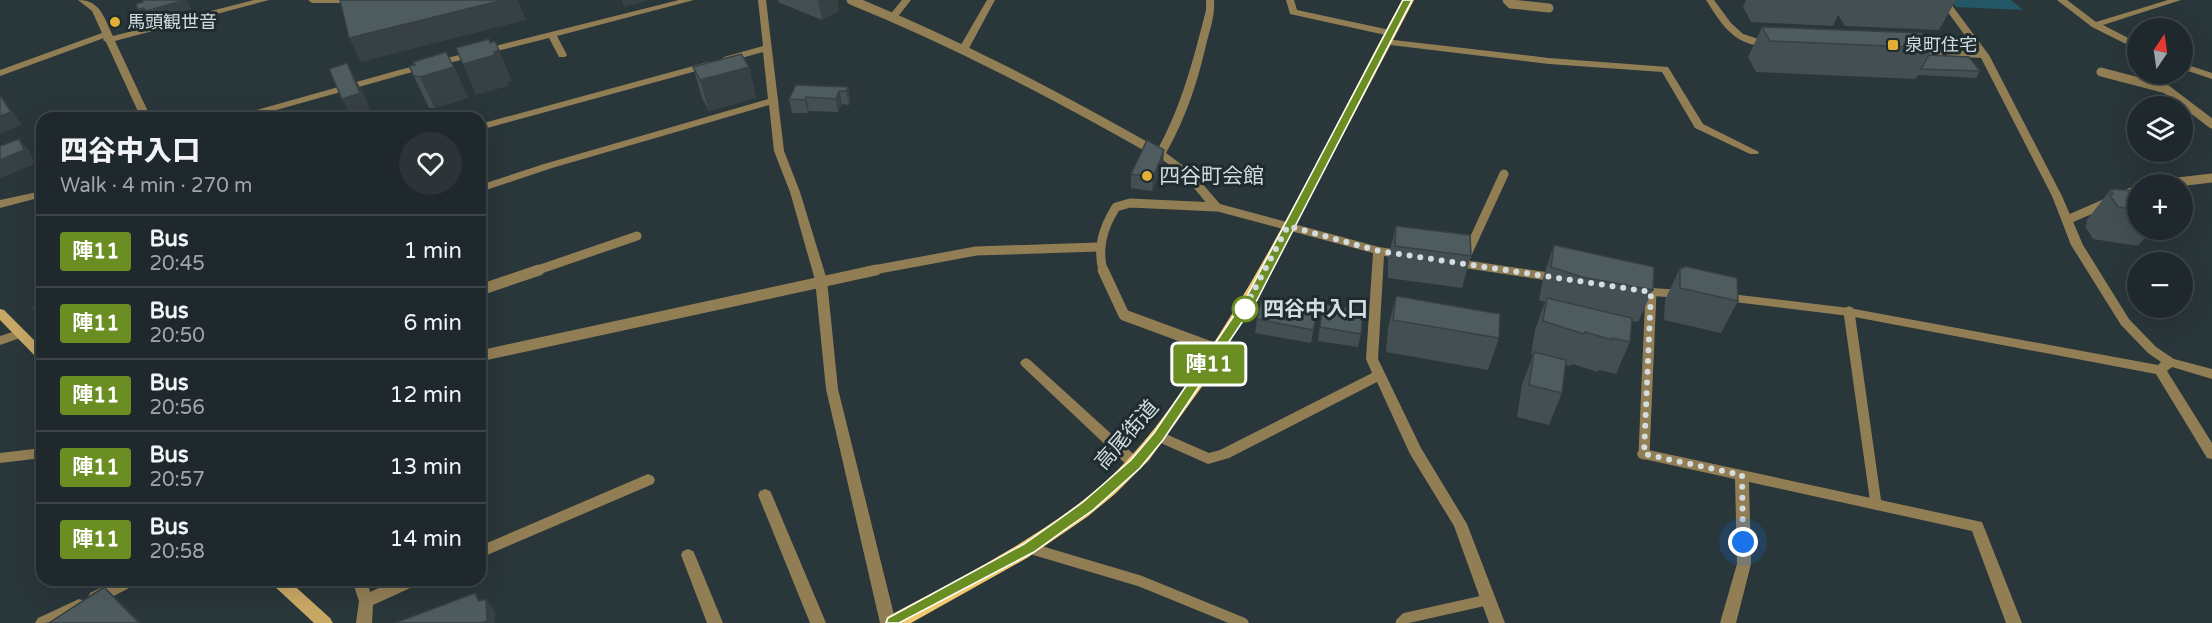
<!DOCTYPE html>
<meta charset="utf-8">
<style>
:root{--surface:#1f282c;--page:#2c3438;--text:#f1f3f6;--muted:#a1a6a9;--line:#3c4448}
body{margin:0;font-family:"Varela Round","Noto Sans JP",sans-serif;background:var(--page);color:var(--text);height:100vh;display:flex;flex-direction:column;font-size:22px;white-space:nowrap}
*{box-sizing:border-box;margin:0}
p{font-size:20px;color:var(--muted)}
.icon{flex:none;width:33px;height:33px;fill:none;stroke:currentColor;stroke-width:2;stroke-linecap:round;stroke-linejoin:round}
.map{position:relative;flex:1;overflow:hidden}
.details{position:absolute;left:36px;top:112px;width:450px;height:474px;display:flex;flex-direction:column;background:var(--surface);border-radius:18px;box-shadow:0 6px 24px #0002,0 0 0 2px var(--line)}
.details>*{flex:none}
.badge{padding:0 12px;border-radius:4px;font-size:21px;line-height:39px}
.needle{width:39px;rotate:13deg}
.controls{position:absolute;left:2127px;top:18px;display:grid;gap:12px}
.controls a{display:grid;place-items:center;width:66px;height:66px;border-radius:50%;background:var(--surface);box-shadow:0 6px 24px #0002,0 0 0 2px var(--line);font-size:30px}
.you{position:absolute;width:30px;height:30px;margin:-15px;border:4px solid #fff;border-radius:50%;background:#1a73e8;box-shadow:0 0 0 9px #1a73e833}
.map>.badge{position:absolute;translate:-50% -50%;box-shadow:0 0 0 3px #fff}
.round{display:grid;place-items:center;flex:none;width:63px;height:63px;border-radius:32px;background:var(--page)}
.summary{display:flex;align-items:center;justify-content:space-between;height:102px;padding:0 24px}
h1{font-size:28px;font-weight:800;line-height:45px}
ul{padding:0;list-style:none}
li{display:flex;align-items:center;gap:18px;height:72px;padding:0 24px;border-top:2px solid var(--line)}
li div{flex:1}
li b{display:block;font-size:22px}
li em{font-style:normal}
li .badge{min-width:66px;font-weight:700;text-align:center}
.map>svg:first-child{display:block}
.green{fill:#245765}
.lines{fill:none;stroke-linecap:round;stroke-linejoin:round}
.lane-far1{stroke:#927e55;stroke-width:9}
.lane{stroke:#927e55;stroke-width:11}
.street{fill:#927e55;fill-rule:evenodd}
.secondary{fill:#c8a865;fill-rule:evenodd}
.primary{fill:#f2c86f;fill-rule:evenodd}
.wall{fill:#434f53}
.shaded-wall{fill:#374043}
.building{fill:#4e5c60;stroke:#374043;stroke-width:1.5}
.line{fill:#6b8e23;stroke:#fff;stroke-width:1.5}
.walk{stroke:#d5dcdf;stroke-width:6;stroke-dasharray:0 10.8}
.poi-dot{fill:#e2af34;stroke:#1f2c2f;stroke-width:2}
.stop-dot{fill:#fff;stroke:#6b8e23;stroke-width:3}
.labels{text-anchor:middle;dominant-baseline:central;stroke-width:6;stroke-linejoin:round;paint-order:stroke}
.far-poi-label{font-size:18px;fill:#d5dcdf;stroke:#1f2c2f;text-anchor:start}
.poi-label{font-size:21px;fill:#d5dcdf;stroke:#1f2c2f;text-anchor:start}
.stop-label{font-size:21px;font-weight:bold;fill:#d5dcdf;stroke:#1f2c2f;text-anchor:start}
.street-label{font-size:21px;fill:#d5dcdf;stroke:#1f2c2f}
</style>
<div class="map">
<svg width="2212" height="623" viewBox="0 0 2212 623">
<rect width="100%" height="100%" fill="#29363a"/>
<path class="green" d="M 1951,0 L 2011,0 L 2023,10 L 1956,7 Z"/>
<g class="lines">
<g class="lane-far1">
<path d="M 851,0 C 957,43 1057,96 1156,152"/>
<path d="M 1507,0 L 1511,4 L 1549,8"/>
<path d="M 2101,72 L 2166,89 L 2212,124"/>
<path d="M 2161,184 L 2212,178"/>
<path d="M 2067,220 L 2138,189"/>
<path d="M 1463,263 L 1504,174"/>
<path d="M 535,271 L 637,236"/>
<path d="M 868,271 L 976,251 L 1098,247"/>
<path d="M 1103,271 C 1097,247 1103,228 1116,207 L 1130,203 L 1216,207"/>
</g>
<g class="lane">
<path d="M 1103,270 L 1124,315 L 1219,350"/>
<path d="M 480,290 L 539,270"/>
<path d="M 1849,312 L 1876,504"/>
<path d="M 480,356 L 876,270"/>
<path d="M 1644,454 L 1651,292"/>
<path d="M 1029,548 L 1140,581 L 1243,623"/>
<path d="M 1401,623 L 1406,618 L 1487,600"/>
</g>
<g class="street">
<path d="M 78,0 C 101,0 104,18 113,36 L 254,0 L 269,0 L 115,41 L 151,118 L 141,118 L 106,42 L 103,40 L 104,38 L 0,76 L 0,70 L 102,33 L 92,11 Z"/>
<path d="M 308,0 L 367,0 L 363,3 L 312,3 Z"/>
<path d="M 679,0 L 694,0 L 557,36 L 567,55 L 565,57 L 559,57 L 549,38 L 405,74 L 248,118 L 234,118 L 235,116 L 399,70 Z"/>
<path d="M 758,0 L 766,0 L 784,151 L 800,192 L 827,280 L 838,389 L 896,623 L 880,623 L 826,389 L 815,280 L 790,192 L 774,151 L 769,105 L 552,168 L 480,192 L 480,185 L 544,164 L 768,99 L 763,52 L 727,62 L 722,59 L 724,57 L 763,46 Z"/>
<path d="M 902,0 L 911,0 L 896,19 L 890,19 L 888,17 Z"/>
<path d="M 987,0 L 995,0 L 968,50 L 963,53 L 960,52 L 958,50 Z"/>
<path d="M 1206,0 L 1214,0 C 1215,14 1211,27 1207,41 C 1198,81 1186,118 1166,153 L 1193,173 L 1220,204 L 1379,247 L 1651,288 L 1683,290 L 1689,294 L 1683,298 L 1651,296 L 1384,256 L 1378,359 L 1421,448 L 1467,524 L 1505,623 L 1489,623 L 1454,526 L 1410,454 L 1377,382 L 1229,458 L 1208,464 L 1154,440 L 1152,436 L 1154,432 L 1159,431 L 1209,453 L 1220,450 L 1372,373 L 1366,359 L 1373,253 L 1212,210 L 1185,177 L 1155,154 C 1181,109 1193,61 1206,10 Z"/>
<path d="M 1286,0 L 1294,0 L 1297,10 L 1390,30 L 1395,33 L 1390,36 L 1290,14 Z"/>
<path d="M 1706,0 L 1714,0 L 1731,23 L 1743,34 L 1774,44 C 1768,48 1762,46 1755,45 C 1730,40 1719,20 1706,0 Z"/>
<path d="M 1939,0 L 1948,0 L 1989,55 L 2062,196 L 2083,245 L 2129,319 L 2156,347 L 2174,359 L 2212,369 L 2212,379 L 2172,367 L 2167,371 L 2212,443 L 2212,459 L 2207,458 L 2156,374 L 1849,316 L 1718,300 L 1716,297 L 1722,293 L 1849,308 L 2158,365 L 2161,362 L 2148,353 L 2121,325 L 2071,245 L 2052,196 L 1981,58 L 1915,54 L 1910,51 L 1915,48 L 1977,52 Z"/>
<path d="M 2057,0 L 2067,0 L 2096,22 L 2168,0 L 2181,0 L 2103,25 L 2138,43 L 2138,50 L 2092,27 Z"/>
<path d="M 1385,39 L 1549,58 L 1668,67 L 1703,124 L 1759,152 L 1758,154 L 1750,154 L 1695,128 L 1662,72 L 1549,64 L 1382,44 L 1380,42 Z"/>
<path d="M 708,62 L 711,63 L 711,67 L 480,130 L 480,124 Z"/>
<path d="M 2182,63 L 2212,73 L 2212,79 L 2182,69 Z"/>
<path d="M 42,191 L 42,197 L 0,208 L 0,200 Z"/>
<path d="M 19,330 L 23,331 L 25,334 L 23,337 L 0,345 L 0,336 Z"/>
<path d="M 1026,358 L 1030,360 L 1140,460 L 1142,464 L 1140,468 L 1135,469 L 1130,468 L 1022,366 L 1020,363 L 1022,360 Z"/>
<path d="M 42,448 L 42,458 L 0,463 L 0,453 Z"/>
<path d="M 1644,449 L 1982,522 L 2022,623 L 2006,623 L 1972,531 L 1749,482 L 1751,564 L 1736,623 L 1720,623 L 1737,564 L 1735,479 L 1639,458 L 1637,454 L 1639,450 Z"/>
<path d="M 648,474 L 653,476 L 655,480 L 653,484 L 480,558 L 480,546 Z"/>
<path d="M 765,489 L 770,491 L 772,495 L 826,623 L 810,623 L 758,495 L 760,491 Z"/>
<path d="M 688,549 L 693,551 L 695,555 L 723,623 L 707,623 L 681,555 L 683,551 Z"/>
<path d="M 116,580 L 139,580 L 137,584 L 100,603 L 95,605 L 90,603 L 88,598 L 90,593 Z"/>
<path d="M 352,580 L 367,580 L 370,592 L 397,580 L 421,580 L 419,584 L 373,605 L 372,623 L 356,623 L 359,601 Z"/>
<path d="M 79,599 L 84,601 L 86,606 C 79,622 50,623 35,623 L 38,618 Z"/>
</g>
<g class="secondary">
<path d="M 0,309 L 4,310 L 42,348 L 42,361 L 38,359 L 0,320 Z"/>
<path d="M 270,580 L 288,580 L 330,618 L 333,623 L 314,623 L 272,584 Z"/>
</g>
<path class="primary" d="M 1402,0 L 1414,0 L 1261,291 L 1201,388 L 1149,460 L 1115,494 L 1087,517 L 1027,558 L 911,623 L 885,623 L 887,617 C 961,577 1039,539 1103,484 C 1142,449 1171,408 1200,364 C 1277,249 1336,122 1402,0 Z"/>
</g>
<g class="wall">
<path d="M 778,0 L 837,0 L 839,11 L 822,20 L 778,2 Z"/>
<path d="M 1746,0 L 1956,0 L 1939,30 L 1845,26 L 1838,15 L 1833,26 L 1751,22 L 1743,7 Z"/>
<path d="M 1762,27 L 1933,48 L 1929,55 L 1980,71 L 1976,78 L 1918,75 L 1915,79 L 1756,72 L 1748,57 Z"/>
<path d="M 409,66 L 454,67 L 468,98 L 435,108 L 429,108 Z"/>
<path d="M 693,67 L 749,67 L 756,98 L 709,111 L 702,98 Z"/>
<path d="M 848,87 L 850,101 L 849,105 L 842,104 L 838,112 L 809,111 L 808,113 L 792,113 L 789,99 Z"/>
<path d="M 1163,164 L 1152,191 L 1131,188 L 1131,174 Z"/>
<path d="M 2111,189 L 2138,191 L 2138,230 L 2152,230 L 2138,246 L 2093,239 L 2085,226 L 2087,223 L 2086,221 Z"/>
<path d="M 1396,226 L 1471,256 L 1462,288 L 1388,278 L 1388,258 Z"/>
<path d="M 1554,245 L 1653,290 L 1638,322 L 1632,321 L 1630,342 L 1616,374 L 1599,370 L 1598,372 L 1572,364 L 1571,366 L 1566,365 L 1562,393 L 1549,425 L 1517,417 L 1522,384 L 1533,355 L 1531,354 L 1535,330 L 1545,302 L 1539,300 L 1543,278 Z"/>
<path d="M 1684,266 L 1738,301 L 1721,333 L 1664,320 L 1665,300 L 1680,268 L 1683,268 Z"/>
<path d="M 1396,296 L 1499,338 L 1488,370 L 1386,352 L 1388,328 Z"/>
<path d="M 1323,304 L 1361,334 L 1358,347 L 1318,341 Z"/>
<path d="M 1317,312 L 1311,343 L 1255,333 L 1257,319 Z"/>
</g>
<g class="shaded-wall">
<path d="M 185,0 L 187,0 L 193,13 L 154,24 L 152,21 L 147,23 L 138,10 Z"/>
<path d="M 503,0 L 518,0 L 526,20 L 361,62 L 349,38 Z"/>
<path d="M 622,0 L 647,0 L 647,1 L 624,7 Z"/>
<path d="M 818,0 L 837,0 L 839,11 L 822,20 Z"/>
<path d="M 499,50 L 512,81 L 507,83 L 508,86 L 476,95 L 463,64 Z"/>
<path d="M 347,63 L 364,95 L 374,118 L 352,118 L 342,99 Z"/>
<path d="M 454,67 L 468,98 L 435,108 L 420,77 Z"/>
<path d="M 749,67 L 756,98 L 709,111 L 700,80 Z"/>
<path d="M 848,87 L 850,101 L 849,105 L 846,91 Z"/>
<path d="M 839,91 L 842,104 L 838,112 L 836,99 Z"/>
<path d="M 0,94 L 22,125 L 0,134 Z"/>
<path d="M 806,97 L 809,111 L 808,113 L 805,100 Z"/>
<path d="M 19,139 L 30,152 L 35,164 L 0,178 L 0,160 Z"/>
<path d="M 1164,150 L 1163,164 L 1152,191 L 1153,178 Z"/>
<path d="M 104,587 L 124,605 L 141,623 L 139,623 Z"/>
<path d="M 475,593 L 484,606 L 486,599 L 495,612 L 495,623 L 480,623 L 479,601 Z"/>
</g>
<g class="building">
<path d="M 142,0 L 185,0 L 146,11 L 144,8 L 138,10 L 136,4 L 143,2 Z"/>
<path d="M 340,0 L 503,0 L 349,38 Z"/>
<path d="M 1762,27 L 1922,33 L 1933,48 L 1770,41 Z"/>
<path d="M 489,39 L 490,43 L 495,41 L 499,50 L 494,52 L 495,55 L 463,64 L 456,48 Z"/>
<path d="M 446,52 L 454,67 L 420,77 L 414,76 L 409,66 L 415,65 L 413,62 Z"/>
<path d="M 741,54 L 749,67 L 700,80 L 693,67 Z"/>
<path d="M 1929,55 L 1969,57 L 1980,71 L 1921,69 Z"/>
<path d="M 347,63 L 360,93 L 342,99 L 329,69 Z"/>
<path d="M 796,85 L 848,87 L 846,91 L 839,91 L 836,99 L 806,97 L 805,100 L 789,99 Z"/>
<path d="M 0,95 L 11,112 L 0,116 Z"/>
<path d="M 19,139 L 24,150 L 0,160 L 0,146 Z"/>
<path d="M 1147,140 L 1164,150 L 1153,178 L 1131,174 Z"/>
<path d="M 2111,189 L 2138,191 L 2138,210 L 2118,207 L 2109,194 L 2113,194 Z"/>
<path d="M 1396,226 L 1470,235 L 1471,256 L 1395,246 Z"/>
<path d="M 1554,245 L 1654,267 L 1653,290 L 1582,277 L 1551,267 Z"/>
<path d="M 1684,266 L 1737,278 L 1738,301 L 1680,288 L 1680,268 L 1684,268 Z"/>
<path d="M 1396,296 L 1500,314 L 1499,338 L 1393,320 Z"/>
<path d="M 1547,298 L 1632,318 L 1630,342 L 1612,338 L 1612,340 L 1585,332 L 1584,334 L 1543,321 Z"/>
<path d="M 42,301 L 42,314 L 32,307 Z"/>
<path d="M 1261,301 L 1317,312 L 1313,330 L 1257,319 Z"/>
<path d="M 1323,304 L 1363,311 L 1361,334 L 1320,327 Z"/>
<path d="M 1534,352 L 1566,360 L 1562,393 L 1529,385 Z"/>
<path d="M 104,587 L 139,623 L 49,623 Z"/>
<path d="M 475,593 L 479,601 L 486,599 L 487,621 L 480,623 L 395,623 Z"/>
</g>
<path class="line" d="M 1403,0 L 1412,0 L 1257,300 L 1163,440 L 1140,468 L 1093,510 L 1063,531 L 1034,552 L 899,623 L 886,623 L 888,618 L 1024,544 L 1054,523 L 1083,502 L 1131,460 L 1154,433 L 1246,298 Z"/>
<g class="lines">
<path class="walk" d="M 1245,309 L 1240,317 L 1288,226 L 1379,251 L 1651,292 L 1644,454 L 1742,475 L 1743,542"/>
</g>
<g class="poi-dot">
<circle cx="115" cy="22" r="6"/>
<rect x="1887" y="39" width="12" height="12" rx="3"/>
<circle cx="1147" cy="176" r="6"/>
</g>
<circle class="stop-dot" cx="1245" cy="309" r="12"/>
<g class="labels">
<g class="far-poi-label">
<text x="127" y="22">馬頭観世音</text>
<text x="1905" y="45">泉町住宅</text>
</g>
<g class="poi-label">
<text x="1159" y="176">四谷町会館</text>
</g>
<g class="stop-label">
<text x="1263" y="309">四谷中入口</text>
</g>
<g class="street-label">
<text transform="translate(1127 435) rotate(-49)">高尾街道</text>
</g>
</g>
</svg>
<div class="controls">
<a><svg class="needle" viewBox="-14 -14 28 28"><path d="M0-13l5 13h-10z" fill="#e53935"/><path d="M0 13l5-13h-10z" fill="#a1a6a9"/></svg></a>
<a><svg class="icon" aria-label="layers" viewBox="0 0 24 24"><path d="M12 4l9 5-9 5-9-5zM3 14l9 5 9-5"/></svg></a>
<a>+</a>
<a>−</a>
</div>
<div class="you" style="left:1743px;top:542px"></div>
<b class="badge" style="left:1209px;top:364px;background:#6b8e23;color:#fff">陣11</b>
<section class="details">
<div class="summary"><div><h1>四谷中入口</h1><p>Walk · 4 min · 270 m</p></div><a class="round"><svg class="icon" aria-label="heart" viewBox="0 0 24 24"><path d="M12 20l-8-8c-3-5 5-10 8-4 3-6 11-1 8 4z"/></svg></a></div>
<ul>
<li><span class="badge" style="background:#6b8e23;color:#fff">陣11</span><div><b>Bus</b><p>20:45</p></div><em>1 min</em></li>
<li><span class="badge" style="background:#6b8e23;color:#fff">陣11</span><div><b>Bus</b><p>20:50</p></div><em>6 min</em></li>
<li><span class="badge" style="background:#6b8e23;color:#fff">陣11</span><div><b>Bus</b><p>20:56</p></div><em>12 min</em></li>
<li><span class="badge" style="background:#6b8e23;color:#fff">陣11</span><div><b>Bus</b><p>20:57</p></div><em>13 min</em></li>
<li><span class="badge" style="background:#6b8e23;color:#fff">陣11</span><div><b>Bus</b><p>20:58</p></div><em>14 min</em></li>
</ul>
</section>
</div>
